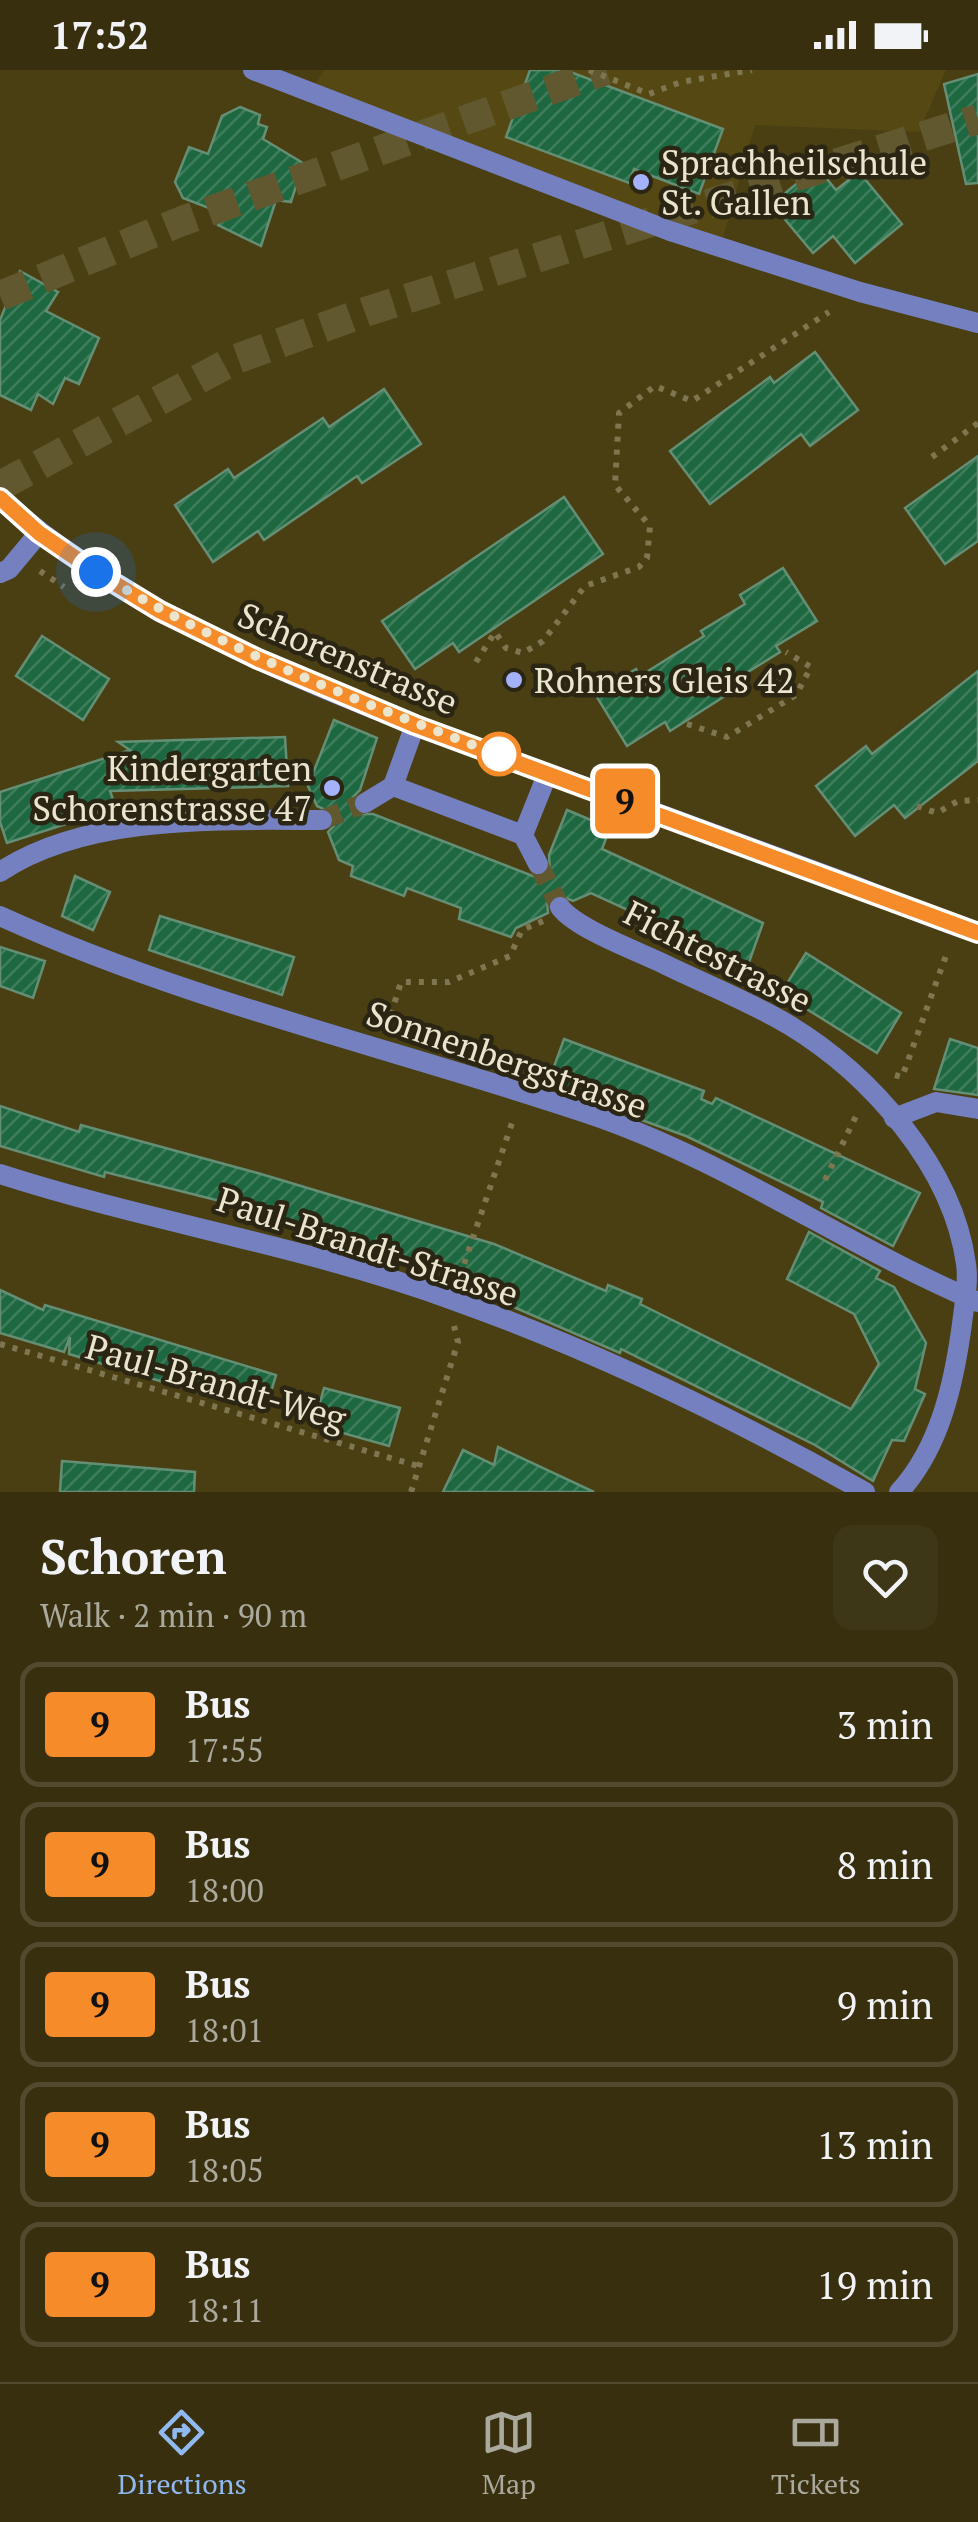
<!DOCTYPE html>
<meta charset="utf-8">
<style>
:root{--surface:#372f0e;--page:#3e3717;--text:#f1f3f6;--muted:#aaa99e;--line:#514a2e;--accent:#90b9f0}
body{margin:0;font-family:"PT Serif",serif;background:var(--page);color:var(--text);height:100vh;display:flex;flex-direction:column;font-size:38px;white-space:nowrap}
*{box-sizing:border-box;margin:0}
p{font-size:32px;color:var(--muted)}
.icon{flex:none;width:55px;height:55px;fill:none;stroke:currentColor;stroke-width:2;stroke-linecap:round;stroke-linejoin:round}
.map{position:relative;height:1422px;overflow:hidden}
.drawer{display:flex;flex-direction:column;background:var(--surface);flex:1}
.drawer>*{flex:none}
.badge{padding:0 20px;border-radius:8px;font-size:35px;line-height:65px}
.you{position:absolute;width:50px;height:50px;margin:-25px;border:8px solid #fff;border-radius:50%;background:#1a73e8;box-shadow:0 0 0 15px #1a73e833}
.map>.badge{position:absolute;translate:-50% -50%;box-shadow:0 0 0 5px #fff}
.round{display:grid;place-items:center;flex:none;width:105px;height:105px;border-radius:20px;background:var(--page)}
.summary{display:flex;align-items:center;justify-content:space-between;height:170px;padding:0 40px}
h1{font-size:48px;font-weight:700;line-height:75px}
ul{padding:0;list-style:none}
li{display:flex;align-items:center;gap:30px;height:125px;margin:0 20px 15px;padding:0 20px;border:5px solid var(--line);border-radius:20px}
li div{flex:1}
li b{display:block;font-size:38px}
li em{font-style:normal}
li .badge{min-width:110px;font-weight:700;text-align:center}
.status{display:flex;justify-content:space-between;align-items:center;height:70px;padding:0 50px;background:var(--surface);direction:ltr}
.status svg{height:28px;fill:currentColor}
.tab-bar{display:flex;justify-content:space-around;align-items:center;height:140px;border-top:2px solid var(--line);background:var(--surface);font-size:28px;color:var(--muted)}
.tab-bar a{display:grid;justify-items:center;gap:5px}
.tab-bar .active{color:var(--accent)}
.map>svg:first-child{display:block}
.built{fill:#554813}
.building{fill:url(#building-hatch);stroke:#658f74;stroke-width:2.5}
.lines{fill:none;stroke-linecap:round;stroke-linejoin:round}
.minor-tunnel{stroke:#61582f;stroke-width:20;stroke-dasharray:20 10;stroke-linecap:butt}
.motorway-tunnel{stroke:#61582f;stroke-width:30;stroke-dasharray:30 15;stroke-linecap:butt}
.path{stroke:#7e7651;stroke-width:6;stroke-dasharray:5 8;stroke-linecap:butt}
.minor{stroke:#7580c1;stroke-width:20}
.line-casing{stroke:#fff;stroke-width:22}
.line{stroke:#f68b29;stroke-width:15}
.walk{stroke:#ebe5ce;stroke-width:10;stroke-dasharray:0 18}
.poi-dot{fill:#a4b2fc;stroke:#2b2614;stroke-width:4}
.stop-dot{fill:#fff;stroke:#f68b29;stroke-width:5}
.labels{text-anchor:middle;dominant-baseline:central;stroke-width:9;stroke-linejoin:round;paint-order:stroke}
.poi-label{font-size:35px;fill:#ebe5ce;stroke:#2b2614;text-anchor:start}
.street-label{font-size:35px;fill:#ebe5ce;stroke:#2b2614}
</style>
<div class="status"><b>17:52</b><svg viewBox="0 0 49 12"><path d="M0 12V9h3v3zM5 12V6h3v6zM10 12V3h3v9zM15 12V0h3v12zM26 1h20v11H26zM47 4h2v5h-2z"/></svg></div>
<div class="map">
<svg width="978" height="1422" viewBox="0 0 978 1422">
<defs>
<pattern id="building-hatch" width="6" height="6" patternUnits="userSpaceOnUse" patternTransform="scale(2.5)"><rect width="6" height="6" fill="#1e6841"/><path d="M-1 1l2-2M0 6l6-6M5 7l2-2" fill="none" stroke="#3f7d5b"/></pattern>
</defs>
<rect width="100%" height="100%" fill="#493f13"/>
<path class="built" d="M 324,0 L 946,0 L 919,62 L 755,55 L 720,178 L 312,20 Z"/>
<g class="building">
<path d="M 530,0 L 565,0 L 723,59 L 699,124 L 634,99 L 629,113 L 506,67 Z"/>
<path d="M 978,4 L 978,113 L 966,114 L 944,14 Z"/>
<path d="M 240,37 L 260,45 L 258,54 L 267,57 L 263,69 L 303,93 L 291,132 L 276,130 L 261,176 L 218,155 L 222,143 L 183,128 L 175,112 L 189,77 L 208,84 L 222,46 Z"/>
<path d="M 817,97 L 836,120 L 859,102 L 902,154 L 855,193 L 833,166 L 813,183 L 772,134 Z"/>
<path d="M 20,201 L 58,222 L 46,241 L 99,268 L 79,314 L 65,308 L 53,334 L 38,324 L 31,340 L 0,325 L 0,250 Z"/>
<path d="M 815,282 L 858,340 L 810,376 L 801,364 L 710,434 L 670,381 L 770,307 L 774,313 Z"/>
<path d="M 384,319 L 421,374 L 362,413 L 357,406 L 264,470 L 258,461 L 213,492 L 175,435 L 228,399 L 234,408 L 323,348 L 329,357 Z"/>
<path d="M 978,386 L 978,471 L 945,494 L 905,438 Z"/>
<path d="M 564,427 L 603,484 L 459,582 L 453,573 L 415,599 L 382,551 Z"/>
<path d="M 783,498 L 817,551 L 776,576 L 780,582 L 735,610 L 739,617 L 670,661 L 665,652 L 627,676 L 595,624 L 636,599 L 640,606 L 704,566 L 701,561 L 745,534 L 740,525 Z"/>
<path d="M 42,566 L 109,609 L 83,650 L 16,606 Z"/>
<path d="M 978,601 L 978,691 L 905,748 L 894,735 L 855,766 L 816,716 L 866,676 L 872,684 Z"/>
<path d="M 334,650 L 377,668 L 360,720 L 353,727 L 358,744 L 373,744 L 538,808 L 550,801 L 549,785 L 567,740 L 610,758 L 602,779 L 763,853 L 748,895 L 591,823 L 573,831 L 556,824 L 547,832 L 548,843 L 516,858 L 511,867 L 459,849 L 461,838 L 407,818 L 404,826 L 351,806 L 353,796 L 339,790 L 328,762 L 334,756 L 334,744 L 317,736 L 308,716 Z"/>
<path d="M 285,667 L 288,716 L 110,721 L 116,738 L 7,773 L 0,752 L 0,722 L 130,680 L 118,672 Z"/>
<path d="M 75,806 L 110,822 L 93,860 L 62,846 Z"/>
<path d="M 160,846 L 294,887 L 282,925 L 149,880 Z"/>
<path d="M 0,877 L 45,891 L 33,928 L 0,916 Z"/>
<path d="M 806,883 L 901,943 L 877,983 L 781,923 Z"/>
<path d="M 564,969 L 704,1021 L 701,1029 L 712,1034 L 716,1028 L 920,1123 L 893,1176 L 821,1138 L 823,1132 L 686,1066 L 547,1016 Z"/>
<path d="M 950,969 L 978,978 L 978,1025 L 934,1019 Z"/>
<path d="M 0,1036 L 79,1062 L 81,1055 L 261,1104 L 494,1174 L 606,1221 L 608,1215 L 642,1229 L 640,1234 L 851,1339 L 879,1294 L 854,1244 L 787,1209 L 809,1162 L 880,1201 L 876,1208 L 894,1217 L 926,1273 L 915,1319 L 925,1324 L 904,1371 L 892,1370 L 873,1411 L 815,1375 L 621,1279 L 620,1283 L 474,1220 L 478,1211 L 216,1130 L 105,1102 L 104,1107 L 0,1076 Z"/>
<path d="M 0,1220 L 43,1240 L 45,1235 L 276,1305 L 265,1342 L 69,1284 L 70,1267 L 64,1282 L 0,1263 Z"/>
<path d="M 324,1318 L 400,1338 L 389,1376 L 314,1355 Z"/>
<path d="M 498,1377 L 594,1422 L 443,1422 L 463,1380 L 494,1395 Z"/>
<path d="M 62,1391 L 195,1402 L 194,1422 L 60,1422 Z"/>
</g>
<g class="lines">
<g class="minor-tunnel">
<path d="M 322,750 L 365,733"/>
<path d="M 538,794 L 560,837"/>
</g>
<g class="motorway-tunnel">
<path d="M 0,226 L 182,151 L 606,0"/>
<path d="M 0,416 L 236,289 L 368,241 L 978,49"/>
</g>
<g class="path">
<path d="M 589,0 L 649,24 L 681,12 L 752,0"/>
<path d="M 932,387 L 978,353"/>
<path d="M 40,501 L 64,517"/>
<path d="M 476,592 L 495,562 L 506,578 L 523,583 L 543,571 L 585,516 L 639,497 L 647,488 L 650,456 L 615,415 L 619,343 L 655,316 L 692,331 L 829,242"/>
<path d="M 687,654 L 727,667 L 796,625 L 811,597 L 786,582"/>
<path d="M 917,736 L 937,743 L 958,731 L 978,730"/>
<path d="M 387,957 L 401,912 L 449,912 L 510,886 L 522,860 L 543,851"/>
<path d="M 895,1005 L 902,1007 L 948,880"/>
<path d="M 825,1110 L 857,1044"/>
<path d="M 460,1206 L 514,1047"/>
<path d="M 0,1274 L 418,1396"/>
<path d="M 411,1422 L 458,1272 L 454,1256"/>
</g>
<g class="minor">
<path d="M 253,0 L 670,161 L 860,222 L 978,253"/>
<path d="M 0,428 C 171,582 438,662 651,741 C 720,766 789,791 858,817 C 897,833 937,851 978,863"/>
<path d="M 0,503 L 9,499 L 39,463"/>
<path d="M 415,655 L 393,716 L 523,765 L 547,705"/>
<path d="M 365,733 L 393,716"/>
<path d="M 523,765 L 538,794"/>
<path d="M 0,802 C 86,744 222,750 322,750"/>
<path d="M 560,837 C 576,859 640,882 666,895 C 707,915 751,932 789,955 C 870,1004 953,1097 966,1194 C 969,1213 964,1235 962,1254 C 954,1313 940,1378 899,1422"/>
<path d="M 0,846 C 189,932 393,978 589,1044 C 726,1090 846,1176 978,1232"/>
<path d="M 894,1048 L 936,1032 L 978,1039"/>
<path d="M 0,1104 C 149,1152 305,1176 453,1230 C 595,1281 734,1348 865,1422"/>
</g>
</g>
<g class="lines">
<g class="line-casing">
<path id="line" d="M 0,428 L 39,463 L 96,502 L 160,541 L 258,589 L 415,655 L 978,863"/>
</g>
<use href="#line" class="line"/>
<path class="walk" d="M 96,502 C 224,580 363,633 502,686 L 499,684"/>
</g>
<g class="poi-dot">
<circle cx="641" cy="112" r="10"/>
<circle cx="514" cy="610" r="10"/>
<circle cx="332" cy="718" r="10"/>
</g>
<circle class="stop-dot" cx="499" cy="684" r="20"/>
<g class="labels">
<g class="poi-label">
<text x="661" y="92">Sprachheilschule<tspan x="661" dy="40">St. Gallen</tspan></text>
<text x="534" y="610">Rohners Gleis 42</text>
<text x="312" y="698" text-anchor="end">Kindergarten<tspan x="312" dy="40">Schorenstrasse 47</tspan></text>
</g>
<g class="street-label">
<text transform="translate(348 588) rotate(23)">Schorenstrasse</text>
<text transform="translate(718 886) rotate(27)">Fichtestrasse</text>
<text transform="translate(507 989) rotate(19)">Sonnenbergstrasse</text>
<text transform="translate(368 1176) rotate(18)">Paul-Brandt-Strasse</text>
<text transform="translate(216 1312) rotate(16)">Paul-Brandt-Weg</text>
</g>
</g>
</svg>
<div class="you" style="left:96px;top:502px"></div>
<b class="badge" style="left:625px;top:731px;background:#f68b29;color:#111">9</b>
</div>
<section class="drawer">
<div class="summary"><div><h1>Schoren</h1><p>Walk · 2 min · 90 m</p></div><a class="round"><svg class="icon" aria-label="heart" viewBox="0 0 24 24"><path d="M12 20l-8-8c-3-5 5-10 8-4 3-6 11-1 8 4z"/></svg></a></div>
<ul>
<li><span class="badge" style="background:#f68b29;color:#111">9</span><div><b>Bus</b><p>17:55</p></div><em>3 min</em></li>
<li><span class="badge" style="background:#f68b29;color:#111">9</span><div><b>Bus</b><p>18:00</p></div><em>8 min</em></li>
<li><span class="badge" style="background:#f68b29;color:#111">9</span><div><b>Bus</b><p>18:01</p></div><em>9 min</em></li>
<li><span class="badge" style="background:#f68b29;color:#111">9</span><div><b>Bus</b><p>18:05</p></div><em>13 min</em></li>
<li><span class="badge" style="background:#f68b29;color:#111">9</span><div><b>Bus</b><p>18:11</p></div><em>19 min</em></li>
</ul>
</section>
<nav class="tab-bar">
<a class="active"><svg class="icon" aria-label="directions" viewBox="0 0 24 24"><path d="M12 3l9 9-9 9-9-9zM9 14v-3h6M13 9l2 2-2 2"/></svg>Directions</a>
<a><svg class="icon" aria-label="map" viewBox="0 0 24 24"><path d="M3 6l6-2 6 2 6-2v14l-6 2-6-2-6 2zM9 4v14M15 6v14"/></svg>Map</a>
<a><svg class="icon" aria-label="tickets" viewBox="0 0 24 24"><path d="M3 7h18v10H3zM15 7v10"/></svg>Tickets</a>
</nav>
